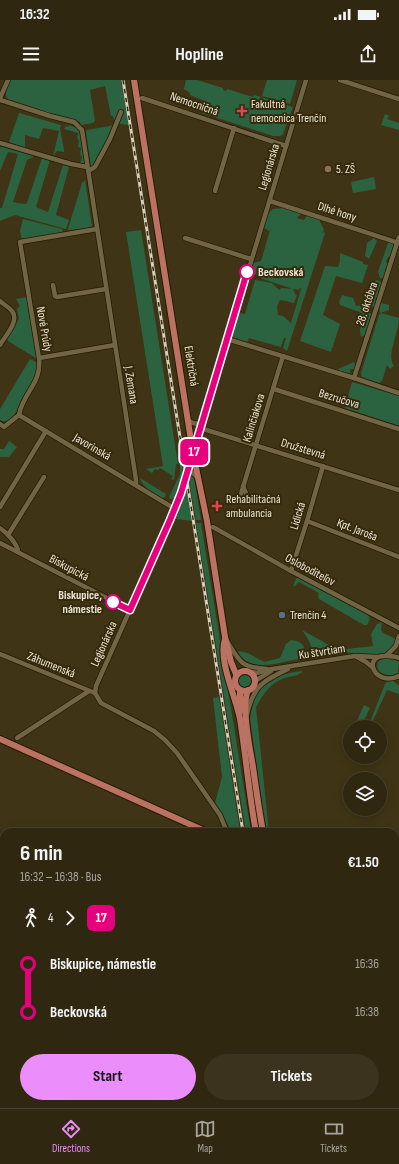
<!DOCTYPE html>
<meta charset="utf-8">
<style>
:root{--surface:#2f2710;--page:#3b331e;--text:#f1f3f6;--muted:#a7a59f;--line:#4a4430;--accent:#eb8dfb}
body{margin:0;font-family:"Sofia Sans Condensed",sans-serif;background:var(--page);color:var(--text);height:100vh;display:flex;flex-direction:column;font-size:15px;white-space:nowrap}
*{box-sizing:border-box;margin:0}
p{font-size:13px;color:var(--muted)}
.icon{flex:none;width:22px;height:22px;fill:none;stroke:currentColor;stroke-width:2;stroke-linecap:round;stroke-linejoin:round}
.map{position:relative;flex:1;overflow:hidden}
.details{position:absolute;left:0px;top:748px;width:399px;height:280px;display:flex;flex-direction:column;background:var(--surface);border-radius:12px 12px 0 0;box-shadow:0 2px 10px #0003,0 0 0 1px var(--line)}
.details>*{flex:none}
.badge{padding:0 8px;border-radius:6px;font-size:14px;line-height:26px}
.fabs{position:absolute;left:343px;top:640px;display:grid;gap:8px}
.fabs a{display:grid;place-items:center;width:44px;height:44px;border-radius:50%;background:var(--surface);box-shadow:0 2px 10px #0003,0 0 0 1px var(--line);font-size:20px}
.map>.badge{position:absolute;translate:-50% -50%;box-shadow:0 0 0 2px #fff}
.legs{display:flex;align-items:center;gap:6px;height:44px;padding:0 20px;font-size:13px}
.legs p{margin-inline-start:auto}
.head{display:flex;align-items:center;justify-content:space-between;height:68px;padding:0 20px}
h1{font-size:22px;font-weight:700;line-height:30px}
.button{display:flex;gap:8px;margin-top:auto;padding:8px 20px}
.button a{flex:1;height:46px;border-radius:24px;background:var(--accent);color:#111;font-size:16px;font-weight:700;line-height:46px;text-align:center}
.button a+a{background:var(--page);color:var(--text)}
ul{padding:0 20px;list-style:none}
li{display:flex;align-items:center;gap:14px;height:48px;font-size:15px}
li i{display:grid;place-items:center;width:6px;height:100%;margin:0 5px;background:currentColor}
li i::after{content:'';width:10px;height:10px;margin:-5px;border:3px solid;border-radius:50%;background:var(--surface)}
li p{margin-inline-start:auto}
li:first-child i{background:linear-gradient(#0000 50%,currentColor 0)}
li:last-child i{background:linear-gradient(currentColor 50%,#0000 0)}
.status{display:flex;justify-content:space-between;align-items:center;height:28px;padding:0 20px;background:var(--surface);direction:ltr}
.status svg{height:11px;fill:currentColor}
header{display:flex;justify-content:space-between;align-items:center;height:52px;padding:0 20px;background:var(--surface);font-size:18px;font-weight:700}
.tab-bar{display:flex;justify-content:space-around;align-items:center;height:56px;border-top:1px solid var(--line);background:var(--surface);font-size:11px;color:var(--muted)}
.tab-bar a{display:grid;justify-items:center;gap:2px}
.tab-bar .active{color:var(--accent)}
.map>svg:first-child{display:block}
.green{fill:#2b6341;fill-rule:evenodd}
.lines{fill:none;stroke-linecap:round;stroke-linejoin:round}
.taxiway{stroke:#8b8269;stroke-width:12}
.minor-casing{stroke:#261b00;stroke-width:6}
.major-casing{stroke:#261b00;stroke-width:8}
.minor{stroke:#716546;stroke-width:4.5}
.major{stroke:#bc7263;stroke-width:6}
.rail-casing{stroke:#d7d0bd;stroke-width:3}
.rail{stroke:#352a0b;stroke-width:1.5;stroke-dasharray:4.5;stroke-linecap:butt}
.line-1-casing{stroke:#fff;stroke-width:9}
.line-1{stroke:#e6007e;stroke-width:6}
.health-dot{fill:#e0444e;stroke:#352a0b;stroke-width:1.5}
.education-dot{fill:#8d6e63;stroke:#352a0b;stroke-width:1.5}
.stop-1-dot{fill:#fff;stroke:#e6007e;stroke-width:2}
.service-dot{fill:#5c6f8a;stroke:#352a0b;stroke-width:1.5}
.labels{text-anchor:middle;dominant-baseline:central;stroke-width:4;stroke-linejoin:round;paint-order:stroke}
.street-label{font-size:12px;fill:#ece5d4;stroke:#352a0b}
.poi-label{font-size:12px;fill:#ece5d4;stroke:#352a0b;text-anchor:start}
.stop-label{font-size:12px;font-weight:bold;fill:#ece5d4;stroke:#352a0b;text-anchor:start}
</style>
<div class="status"><b>16:32</b><svg viewBox="0 0 49 12"><path d="M0 12V9h3v3zM5 12V6h3v6zM10 12V3h3v9zM15 12V0h3v12zM26 1h20v11H26zM47 4h2v5h-2z"/></svg></div>
<header><svg class="icon" aria-label="menu" viewBox="0 0 24 24"><path d="M4 6h16M4 12h16M4 18h16"/></svg>Hopline<svg class="icon" aria-label="share" viewBox="0 0 24 24"><path d="M12 15V3M7 8l5-5 5 5M5 13v7h14v-7"/></svg></header>
<div class="map">
<svg width="399" height="1028" viewBox="0 0 399 1028">
<rect width="100%" height="100%" fill="#3f3415"/>
<g class="green">
<path d="M 11,0 L 121,0 L 129,45 L 115,43 L 113,36 L 111,36 L 105,6 L 90,10 L 95,41 L 93,43 L 81,45 L 80,42 L 71,39 L 62,39 L 61,36 L 54,34 L 55,36 L 39,29 L 8,19 C 3,13 8,6 11,0 Z"/>
<path d="M 186,0 L 197,0 L 223,8 L 223,10 L 226,11 L 227,9 L 253,17 L 254,15 L 293,27 L 283,54 L 280,56 L 273,56 L 202,33 L 205,21 L 190,15 L 190,13 L 184,9 Z"/>
<path d="M 267,0 L 297,0 L 290,24 L 262,16 Z"/>
<path d="M 19,33 L 61,45 L 60,48 L 64,70 L 64,72 L 57,71 L 53,76 L 59,51 L 43,48 L 39,59 L 25,55 L 25,68 L 9,62 Z"/>
<path d="M 385,34 L 389,36 L 387,39 L 399,43 L 399,50 L 381,45 Z"/>
<path d="M 69,45 L 77,48 L 80,52 L 84,79 L 84,83 L 80,84 L 82,77 L 80,74 L 81,68 L 78,67 L 79,61 L 77,58 L 78,53 L 64,49 L 66,46 L 68,47 Z"/>
<path d="M 115,45 L 95,86 L 91,87 L 86,52 L 87,50 Z"/>
<path d="M 7,65 L 33,74 L 33,77 L 27,80 L 13,122 L 25,124 L 27,123 L 42,78 L 50,80 L 36,127 L 48,132 L 63,85 L 69,87 L 56,135 L 69,140 L 66,149 L 15,135 L 0,141 L 0,128 L 2,128 L 18,74 L 8,72 L 0,91 L 0,67 Z"/>
<path d="M 374,97 L 376,109 L 353,113 L 351,102 Z"/>
<path d="M 85,100 L 92,146 L 88,148 L 69,150 L 68,149 L 82,103 Z"/>
<path d="M 294,127 L 301,134 L 297,138 L 304,140 L 310,132 L 316,133 L 324,150 L 323,152 L 325,153 L 287,271 L 283,268 L 286,258 L 284,258 L 281,267 L 249,258 L 247,262 L 233,257 L 231,255 L 238,233 L 245,234 L 255,200 L 272,203 L 278,209 L 280,210 L 281,208 L 293,209 L 257,197 L 257,195 L 251,192 L 253,183 L 261,181 L 270,150 L 269,151 L 263,147 L 265,137 L 273,129 ZM 299,208 L 301,209 L 291,243 L 283,236 L 278,235 L 277,226 L 280,220 L 294,223 L 297,215 L 295,214 L 293,209 L 299,210 Z"/>
<path d="M 23,139 L 62,149 L 63,153 L 22,160 L 20,151 Z"/>
<path d="M 141,150 L 178,384 L 176,384 L 174,400 L 171,399 L 173,396 L 160,388 L 158,390 L 155,389 L 152,393 L 146,389 L 163,386 L 126,152 Z"/>
<path d="M 374,158 L 377,161 L 369,179 L 365,176 L 367,163 Z"/>
<path d="M 392,162 L 395,165 L 392,176 L 388,177 L 386,181 L 389,186 L 385,190 L 385,198 L 380,198 L 378,192 L 388,163 Z"/>
<path d="M 340,173 L 363,182 L 363,184 L 368,185 L 362,203 L 336,196 L 323,235 L 340,244 L 331,272 L 300,261 L 325,186 L 338,187 L 340,181 Z"/>
<path d="M 376,200 L 380,201 L 382,206 L 378,211 L 380,214 L 375,219 L 381,223 L 389,225 L 389,230 L 380,233 L 379,226 L 368,227 L 367,222 Z"/>
<path d="M 342,215 L 353,218 L 356,226 L 363,225 L 371,234 L 369,244 L 371,251 L 361,257 L 360,251 L 362,233 L 340,225 L 339,222 Z"/>
<path d="M 27,217 L 39,280 L 8,261 L 7,257 L 19,239 L 17,229 L 20,226 L 16,219 Z"/>
<path d="M 381,233 L 399,238 C 399,252 386,275 394,286 L 390,289 L 387,285 L 382,301 L 379,303 L 362,297 L 361,293 L 379,235 Z"/>
<path d="M 30,279 L 40,284 L 38,297 L 14,335 C 10,340 6,343 0,340 L 0,329 Z"/>
<path d="M 354,282 L 359,289 L 350,289 L 350,293 L 340,291 L 338,289 Z"/>
<path d="M 352,302 L 399,316 L 399,346 L 345,328 Z"/>
<path d="M 9,361 L 17,367 L 9,377 L 0,377 L 0,369 L 4,369 Z"/>
<path d="M 182,382 C 185,394 179,407 175,418 L 170,419 L 169,417 L 180,394 L 180,383 Z"/>
<path d="M 191,395 L 193,395 L 194,397 L 201,440 L 196,440 L 189,401 Z"/>
<path d="M 140,398 L 166,414 L 165,417 L 162,418 C 153,412 143,408 140,398 Z"/>
<path d="M 187,408 L 192,441 L 176,439 Z"/>
<path d="M 196,443 L 201,443 L 251,752 L 246,752 Z"/>
<path d="M 297,497 L 368,535 L 370,539 L 367,545 L 364,545 L 319,519 L 318,516 L 319,513 L 299,502 L 295,506 L 293,506 Z"/>
<path d="M 382,542 L 381,550 L 383,553 L 396,559 L 394,566 L 387,573 L 376,575 L 370,575 L 343,572 L 321,575 L 314,573 L 308,559 L 302,550 L 338,570 L 373,566 L 371,554 L 377,544 Z"/>
<path d="M 291,560 C 304,561 309,570 299,579 C 280,582 250,594 238,572 L 239,571 L 248,573 L 264,582 L 280,578 L 286,564 Z"/>
<path d="M 384,578 L 395,580 L 399,582 L 398,594 C 389,597 374,594 378,582 Z"/>
<path d="M 303,591 C 298,596 292,596 285,598 C 270,603 264,613 256,627 L 269,752 L 266,752 L 250,639 C 255,603 269,595 303,591 Z"/>
<circle cx="245" cy="601" r="8"/>
<path d="M 392,600 L 399,606 L 399,614 L 387,610 L 370,647 L 368,647 L 385,604 L 388,601 Z"/>
<path d="M 219,617 L 240,752 L 231,752 L 227,743 L 215,723 L 222,697 L 213,618 Z"/>
<path d="M 364,625 L 370,628 L 361,647 L 354,647 Z"/>
<path d="M 208,1024 L 282,1024 L 283,1028 L 206,1028 Z"/>
</g>
<g class="lines">
<g class="taxiway">
<path d="M 0,960 L 4,962"/>
<path d="M 153,1024 L 162,1028"/>
</g>
<g class="minor-casing">
<g id="minor">
<path d="M 340,0 L 399,19"/>
<path d="M 0,18 L 8,0"/>
<path d="M 142,18 L 286,66"/>
<path d="M 0,20 L 50,36 L 74,42 L 82,50 L 136,400 L 136,404"/>
<path d="M 0,63 L 71,84 L 87,87"/>
<path d="M 88,91 L 95,87 L 110,59 L 121,32"/>
<path d="M 215,111 L 234,48"/>
<path d="M 270,121 L 399,163"/>
<path d="M 185,158 L 251,179"/>
<path d="M 53,205 L 55,216 L 57,217 L 106,209"/>
<path d="M 0,221 C 4,225 9,227 12,231 C 20,241 5,256 0,265"/>
<path d="M 227,259 L 354,298 L 399,313"/>
<path d="M 39,278 L 115,265"/>
<path d="M 354,298 L 399,157"/>
<path d="M 274,309 L 399,349"/>
<path d="M 19,335 C 23,312 42,304 39,278 L 20,162 L 97,149"/>
<path d="M 189,341 L 193,343 L 198,344 L 203,338"/>
<path d="M 0,344 L 4,347 L 19,335 L 175,429"/>
<path d="M 200,348 L 399,410"/>
<path d="M 187,397 L 191,392 L 195,395 L 198,399"/>
<path d="M 243,406 L 248,418 L 244,421 L 242,421 L 240,417 L 283,276"/>
<path d="M 0,427 L 46,351"/>
<path d="M 307,441 L 399,477"/>
<path d="M 213,447 L 291,491 L 399,548"/>
<path d="M 0,448 C 6,452 18,464 18,472"/>
<path d="M 8,455 L 44,397"/>
<path d="M 0,463 L 130,530"/>
<path d="M 291,491 L 307,441 L 323,386"/>
<path d="M 227,561 C 240,582 240,587 267,589"/>
<path d="M 0,574 L 95,613"/>
<path d="M 386,576 L 396,566 L 399,556"/>
<path d="M 357,577 L 366,582 L 372,587"/>
<path d="M 399,578 C 395,576 391,576 387,576 C 361,574 374,608 399,596"/>
<path d="M 251,592 L 257,593 L 266,590 L 355,576 L 377,577"/>
<path d="M 255,601 L 271,591"/>
<path d="M 247,634 C 254,605 263,601 288,589"/>
<path d="M 17,658 L 89,611"/>
<path d="M 227,752 L 220,735 L 177,673 L 165,660 L 154,651 L 101,623 L 95,613 L 96,606 L 170,440 L 181,413 L 306,0"/>
<path d="M 202,1028 L 204,1024"/>
</g>
</g>
<g class="major-casing">
<g id="major">
<path d="M 134,0 L 193,373 L 207,441 L 225,557 L 231,582 L 236,594"/>
<path d="M 225,559 C 218,581 236,617 240,639 C 246,677 249,715 256,752"/>
<circle cx="245" cy="601" r="10"/>
<path d="M 248,610 C 241,626 250,669 253,687 C 256,709 259,730 263,752"/>
<path d="M 240,632 L 240,610"/>
<path d="M 0,659 L 207,752"/>
<path d="M 299,1024 L 300,1028"/>
</g>
</g>
<use href="#minor" class="minor"/>
<use href="#major" class="major"/>
<g class="rail-casing">
<g id="rail">
<path d="M 123,0 L 243,752"/>
<path d="M 285,1024 L 285,1028"/>
</g>
</g>
<use href="#rail" class="rail"/>
</g>
<g class="lines">
<g class="line-1-casing">
<path id="line-1" d="M 113,522 L 130,530 L 170,440 L 181,413 L 247,192"/>
</g>
<use href="#line-1" class="line-1"/>
</g>
<g class="health-dot">
<path d="M240 25h4v4h4v4h-4v4h-4v-4h-4v-4h4z"/>
<path d="M215 420h4v4h4v4h-4v4h-4v-4h-4v-4h4z"/>
</g>
<circle class="education-dot" cx="328" cy="89" r="4"/>
<g class="stop-1-dot">
<circle cx="247" cy="192" r="7"/>
<circle cx="113" cy="522" r="7"/>
</g>
<circle class="service-dot" cx="282" cy="535" r="4"/>
<g class="labels">
<g class="street-label">
<text transform="translate(194 24) rotate(19)">Nemocničná</text>
<text transform="translate(269 87) rotate(-73)">Legionárska</text>
<text transform="translate(337 132) rotate(18)">Dlhé hony</text>
<text transform="translate(367 224) rotate(-72)">28. októbra</text>
<text transform="translate(44 249) rotate(80)">Nové Prúdy</text>
<text transform="translate(191 286) rotate(81)">Električná</text>
<text transform="translate(131 305) rotate(81)">J. Zemana</text>
<text transform="translate(339 319) rotate(17)">Bezručova</text>
<text transform="translate(254 338) rotate(-73)">Kalinčiakova</text>
<text transform="translate(92 367) rotate(30)">Javorinská</text>
<text transform="translate(303 369) rotate(17)">Družstevná</text>
<text transform="translate(298 436) rotate(-73)">Lidická</text>
<text transform="translate(357 450) rotate(21)">Kpt. Jaroša</text>
<text transform="translate(69 488) rotate(28)">Biskupická</text>
<text transform="translate(310 490) rotate(28)">Osloboditeľov</text>
<text transform="translate(104 564) rotate(-66)">Legionárska</text>
<text transform="translate(322 572) rotate(-9)">Ku štvrtiam</text>
<text transform="translate(51 585) rotate(22)">Záhumenská</text>
</g>
<g class="poi-label">
<text x="251" y="24">Fakultná<tspan x="251" dy="14">nemocnica Trenčín</tspan></text>
<text x="336" y="89">5. ZŠ</text>
<text x="226" y="419">Rehabilitačná<tspan x="226" dy="14">ambulancia</tspan></text>
<text x="290" y="535">Trenčín 4</text>
</g>
<g class="stop-label">
<text x="258" y="192">Beckovská</text>
<text x="102" y="515" text-anchor="end">Biskupice,<tspan x="102" dy="14">námestie</tspan></text>
</g>
</g>
</svg>
<div class="fabs">
<a><svg class="icon" aria-label="locate" viewBox="0 0 24 24"><circle cx="12" cy="12" r="6"/><path d="M12 2v4M12 18v4M2 12h4M18 12h4"/></svg></a>
<a><svg class="icon" aria-label="layers" viewBox="0 0 24 24"><path d="M12 4l9 5-9 5-9-5zM3 14l9 5 9-5"/></svg></a>
</div>
<b class="badge" style="left:194px;top:372px;background:#e6007e;color:#fff">17</b>
<section class="details">
<div class="head"><div><h1>6 min</h1><p>16:32 – 16:38 · Bus</p></div><b>€1.50</b></div>
<div class="legs"><svg class="icon" aria-label="walk" viewBox="0 0 24 24"><circle cx="13" cy="4" r="2"/><path d="M13 8l-2 6 4 7M11 14l-3 7M7 12l3-4h3l4 4"/></svg>4<svg class="icon" aria-label="forward" viewBox="0 0 24 24"><path d="M9 5l7 7-7 7"/></svg><b class="badge" style="background:#e6007e;color:#fff">17</b></div>
<ul>
<li><i style="color:#e6007e"></i><b>Biskupice, námestie</b><p>16:36</p></li>
<li><i style="color:#e6007e"></i><b>Beckovská</b><p>16:38</p></li>
</ul>
<div class="button"><a>Start</a><a>Tickets</a></div>
</section>
</div>
<nav class="tab-bar">
<a class="active"><svg class="icon" aria-label="directions" viewBox="0 0 24 24"><path d="M12 3l9 9-9 9-9-9zM9 14v-3h6M13 9l2 2-2 2"/></svg>Directions</a>
<a><svg class="icon" aria-label="map" viewBox="0 0 24 24"><path d="M3 6l6-2 6 2 6-2v14l-6 2-6-2-6 2zM9 4v14M15 6v14"/></svg>Map</a>
<a><svg class="icon" aria-label="tickets" viewBox="0 0 24 24"><path d="M3 7h18v10H3zM15 7v10"/></svg>Tickets</a>
</nav>
